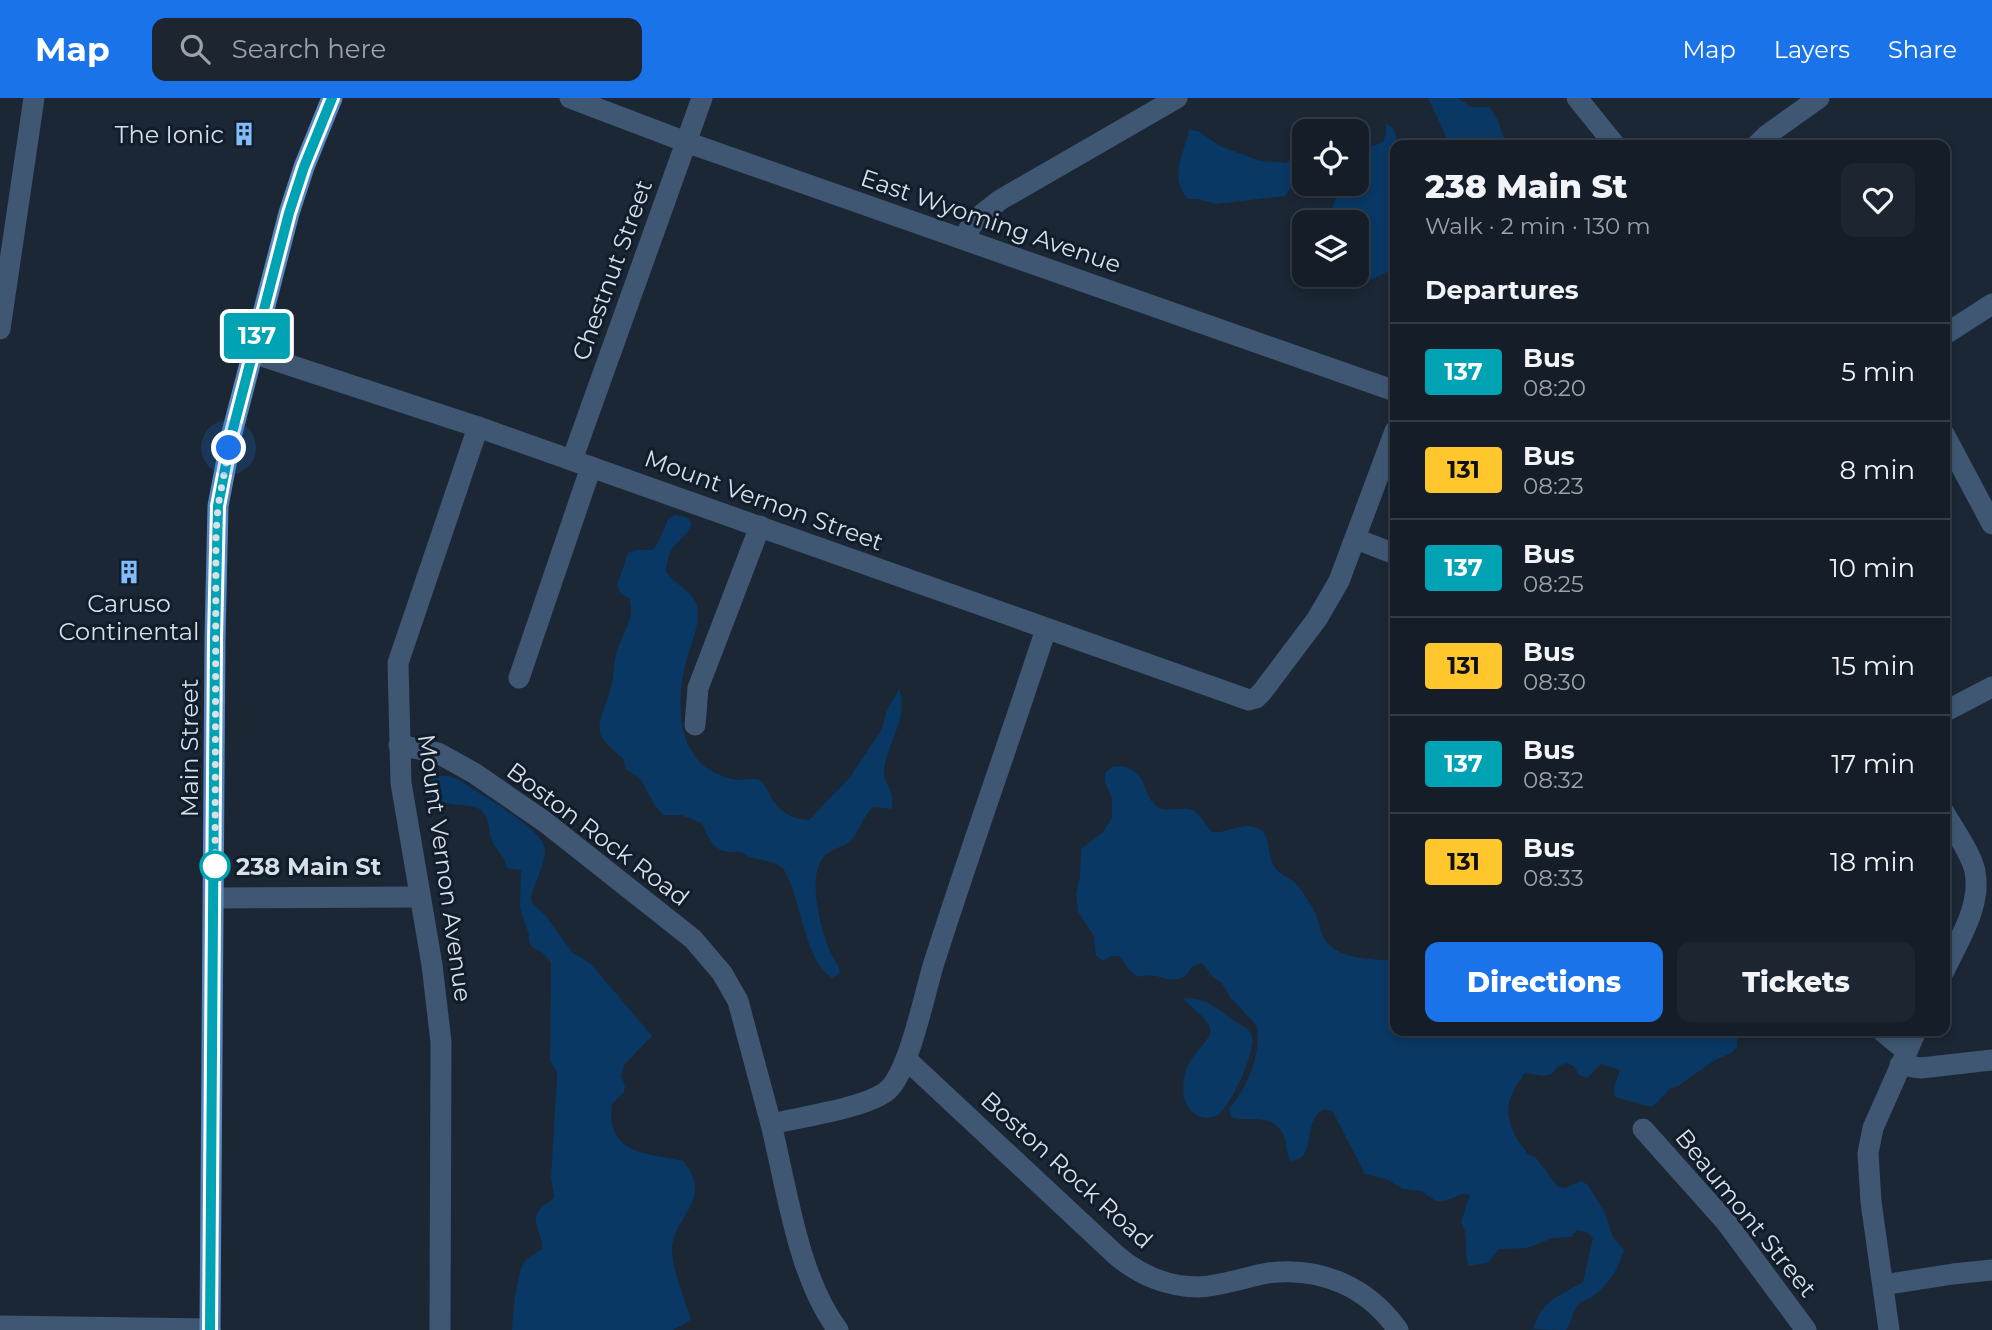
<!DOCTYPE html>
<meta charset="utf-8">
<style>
:root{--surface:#141d28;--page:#1d2630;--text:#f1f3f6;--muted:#9da2a8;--line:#333b45;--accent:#1a73e8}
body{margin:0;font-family:Montserrat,sans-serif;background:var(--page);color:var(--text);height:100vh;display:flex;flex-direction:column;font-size:26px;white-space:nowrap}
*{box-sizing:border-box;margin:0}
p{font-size:23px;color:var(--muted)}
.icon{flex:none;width:38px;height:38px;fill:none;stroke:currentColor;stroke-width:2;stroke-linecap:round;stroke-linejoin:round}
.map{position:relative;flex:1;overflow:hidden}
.sheet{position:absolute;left:1390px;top:42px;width:560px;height:896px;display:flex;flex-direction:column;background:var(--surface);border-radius:14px;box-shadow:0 4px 10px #0003,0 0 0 2px var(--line)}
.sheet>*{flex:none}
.badge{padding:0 14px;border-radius:5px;font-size:24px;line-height:46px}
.buttons{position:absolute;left:1292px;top:21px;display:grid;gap:14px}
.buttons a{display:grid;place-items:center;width:77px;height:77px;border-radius:14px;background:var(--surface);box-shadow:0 4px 10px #0003,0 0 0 2px var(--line);font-size:35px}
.you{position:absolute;width:35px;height:35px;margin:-18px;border:5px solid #fff;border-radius:50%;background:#1a73e8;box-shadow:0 0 0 10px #1a73e833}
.map>.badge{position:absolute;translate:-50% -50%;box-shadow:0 0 0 4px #fff}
h2{padding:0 35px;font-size:26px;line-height:63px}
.round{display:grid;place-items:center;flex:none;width:74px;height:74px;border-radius:14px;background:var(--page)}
.summary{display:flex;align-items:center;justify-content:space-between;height:119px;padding:0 35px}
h1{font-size:33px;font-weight:800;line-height:52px}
.button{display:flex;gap:14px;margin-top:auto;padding:14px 35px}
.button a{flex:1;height:80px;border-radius:14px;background:var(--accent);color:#fff;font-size:28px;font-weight:800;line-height:80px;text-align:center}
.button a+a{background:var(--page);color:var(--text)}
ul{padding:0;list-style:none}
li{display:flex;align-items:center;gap:21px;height:98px;padding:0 35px;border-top:2px solid var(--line)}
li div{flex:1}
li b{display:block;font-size:26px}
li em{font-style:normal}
li .badge{min-width:77px;font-weight:700;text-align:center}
header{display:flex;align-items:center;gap:42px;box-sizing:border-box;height:98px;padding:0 35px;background:var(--accent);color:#fff}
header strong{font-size:33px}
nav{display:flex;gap:38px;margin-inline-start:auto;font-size:24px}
.search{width:490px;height:63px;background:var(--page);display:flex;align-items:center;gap:18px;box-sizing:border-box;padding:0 24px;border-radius:14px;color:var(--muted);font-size:26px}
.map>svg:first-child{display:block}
.green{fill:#093864}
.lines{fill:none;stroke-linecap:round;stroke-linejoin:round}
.minor{stroke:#3f5772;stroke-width:21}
.major{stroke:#5587be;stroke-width:21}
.line-casing{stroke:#fff;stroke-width:16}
.line{stroke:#00a3b4;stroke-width:10}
.walk{stroke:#d7dfe9;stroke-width:7;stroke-dasharray:0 12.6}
.stop-dot{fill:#fff;stroke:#00a3b4;stroke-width:3.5}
.labels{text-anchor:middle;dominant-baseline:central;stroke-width:6;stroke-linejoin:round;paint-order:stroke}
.poi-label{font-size:24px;fill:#d7dfe9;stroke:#111d2b;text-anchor:end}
.street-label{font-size:24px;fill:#d7dfe9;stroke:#111d2b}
.stop-label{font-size:24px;font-weight:bold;fill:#d7dfe9;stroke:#111d2b;text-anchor:start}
</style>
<header>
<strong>Map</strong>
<div class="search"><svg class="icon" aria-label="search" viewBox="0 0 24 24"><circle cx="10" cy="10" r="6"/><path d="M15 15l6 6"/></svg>Search here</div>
<nav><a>Map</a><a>Layers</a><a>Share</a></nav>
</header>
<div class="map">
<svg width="1992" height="1232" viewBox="0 0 1992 1232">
<rect width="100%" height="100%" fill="#1b2735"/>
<g class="green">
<path d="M 1428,0 L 1458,0 L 1471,9 L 1489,9 L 1498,22 L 1506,47 L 1450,47 Z"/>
<path d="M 1386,26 L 1393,30 L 1399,47 L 1395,47 L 1395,178 L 1387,174 L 1371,182 L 1356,172 L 1356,124 L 1314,124 L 1331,113 L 1337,96 L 1345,94 L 1349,86 L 1356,86 L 1356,54 L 1383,44 L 1386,35 Z"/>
<path d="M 1189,32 L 1198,33 L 1220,48 L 1260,63 L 1285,65 L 1304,54 L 1304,71 L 1285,98 L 1216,106 L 1197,101 L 1188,101 C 1168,78 1184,57 1189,32 Z"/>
<path d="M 675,417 C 709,420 680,441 672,451 C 668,457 667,466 666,473 C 674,487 693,492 697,508 C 701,525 691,545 687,561 C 678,592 675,638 699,663 C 707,673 724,680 737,682 C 745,682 756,678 762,684 C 766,688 768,694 770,698 C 779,713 792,722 809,722 L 851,678 L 882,631 L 886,614 L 899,591 C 910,620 886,645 884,673 C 883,682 889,687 891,694 C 893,699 892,706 892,711 L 874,709 C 862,717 861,734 849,744 C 841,751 829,750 822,761 C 808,782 820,828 829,851 C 832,859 838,865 840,875 L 832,880 C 804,863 802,801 784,772 C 777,762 761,763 750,759 C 746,758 744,755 740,754 C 737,753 733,755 730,754 C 712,753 708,739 702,725 L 681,717 L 663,717 C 652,707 649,693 640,681 C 632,672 625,677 623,660 C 585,631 602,626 611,589 C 614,579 613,567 616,557 C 620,537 637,520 629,500 L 621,496 L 617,488 L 628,455 L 636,452 L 652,452 L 658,445 L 668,421 Z"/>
<path d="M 1121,668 C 1151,676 1140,694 1156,708 C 1167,717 1183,706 1194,713 C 1202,718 1206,728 1212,734 C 1228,736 1244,722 1259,731 C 1271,738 1267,753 1272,764 C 1277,778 1291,778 1299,789 C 1305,797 1311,807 1316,816 C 1319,824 1320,834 1325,842 C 1339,862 1373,861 1395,863 L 1395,933 L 1473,933 L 1490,937 L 1507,933 L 1738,933 L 1737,949 L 1731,955 L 1715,962 L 1678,988 L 1669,991 L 1658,1004 L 1651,1009 L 1615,999 L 1614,990 L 1620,972 L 1601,966 L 1587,980 L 1579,977 L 1574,968 L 1566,965 L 1557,969 L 1552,976 L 1544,978 L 1525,975 C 1509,997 1502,1011 1515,1037 C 1518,1045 1524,1048 1527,1056 L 1536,1060 L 1558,1089 L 1565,1090 L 1581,1083 L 1588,1087 L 1605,1115 L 1613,1140 L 1624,1152 C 1619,1170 1609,1186 1593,1198 C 1588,1202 1582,1202 1578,1207 C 1572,1214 1572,1224 1566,1232 L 1533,1231 C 1544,1200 1556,1200 1583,1184 L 1593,1140 L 1586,1134 L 1577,1132 L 1571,1139 L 1553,1140 L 1527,1150 L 1499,1151 L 1487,1165 L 1469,1168 C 1463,1153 1470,1139 1461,1124 L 1470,1097 L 1462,1096 L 1445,1103 L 1436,1103 L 1421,1093 L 1403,1091 L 1386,1081 L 1365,1076 L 1333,1014 L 1324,1011 C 1300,1025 1319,1061 1290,1063 C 1286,1054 1287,1044 1283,1036 C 1272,1014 1247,1025 1231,1019 L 1229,1010 C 1248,990 1261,956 1257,928 L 1231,900 L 1221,884 L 1213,879 L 1202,865 L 1193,868 C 1176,896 1161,871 1138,879 L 1130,873 L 1120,858 L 1111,858 L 1104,863 L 1096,858 L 1094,838 L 1078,814 L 1076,796 L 1080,779 L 1081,751 L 1102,735 L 1112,720 L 1112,701 L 1105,684 L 1105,675 L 1112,669 Z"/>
<path d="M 436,678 L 448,678 L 459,682 C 476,694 547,732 545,753 C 544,767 535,785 531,799 L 532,805 L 545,817 L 572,854 L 591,866 L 652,938 L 624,967 L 621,978 L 625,988 L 624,994 L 612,1006 C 605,1057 647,1055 683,1063 C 716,1102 671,1119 672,1153 C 673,1174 685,1202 691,1222 L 673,1232 L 512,1232 C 513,1217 516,1177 524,1165 C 529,1158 535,1156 542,1151 C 544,1137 529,1124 540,1111 C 545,1106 550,1105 554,1099 L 551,1080 L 557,980 L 557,974 L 550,963 L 551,865 L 543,855 L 532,849 L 529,843 L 529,837 L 520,810 L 521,772 L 507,770 C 505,757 492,749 490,736 C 489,728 488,719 481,712 C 468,701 420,716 431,680 Z"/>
<path d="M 1183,900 C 1203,899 1217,909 1231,921 C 1238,926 1249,929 1252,938 C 1256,952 1232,1006 1219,1016 C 1206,1025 1189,1017 1185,1002 C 1182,993 1183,979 1187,970 C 1192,956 1205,948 1211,934 C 1208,918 1193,913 1183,900 Z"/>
</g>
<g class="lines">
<g class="minor">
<path d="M 570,0 L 686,44 L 1395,293"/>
<path d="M 1577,0 L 1615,47"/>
<path d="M 1757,47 L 1767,37 L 1819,0"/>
<path d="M 963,140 L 976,121 L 1000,102 L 1177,0"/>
<path d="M 0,231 L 34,0"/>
<path d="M 1944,237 L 1992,206"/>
<path d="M 253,255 L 478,329 L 1249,602 L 1256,600 L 1262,594 L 1317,521 L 1339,483 L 1395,333"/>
<path d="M 1944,336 L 1992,426"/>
<path d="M 572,362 L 702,0"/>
<path d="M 1356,441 L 1395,456"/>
<path d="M 519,580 L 591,369"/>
<path d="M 1944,614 L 1992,589"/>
<path d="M 695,627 L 698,590 L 760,428"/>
<path d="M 399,647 L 438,655 L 474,675 L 545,724 L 693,841 L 722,875 L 738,903 L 771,1026"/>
<path d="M 1944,714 C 1954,732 1970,753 1975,773 C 1982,808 1958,843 1944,873"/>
<path d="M 215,800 L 420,799"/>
<path d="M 1882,933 L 1906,953"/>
<path d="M 906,961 L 1116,1157 C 1139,1177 1168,1189 1199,1189 C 1222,1188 1245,1179 1268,1175 C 1320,1168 1368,1189 1398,1232"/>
<path d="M 1900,967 L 1921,970 L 1992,962"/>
<path d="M 1643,1031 L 1726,1124 L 1806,1232"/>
<path d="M 1883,1187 L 1953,1176 L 1992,1172"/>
<path d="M 0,1228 L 210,1231"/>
<path d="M 440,1232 L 441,944 L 432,867 L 401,685 L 398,565 L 478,329"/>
<path d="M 838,1232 C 798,1179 787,1091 771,1026 C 800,1019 867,1010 888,992 C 909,973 924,898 933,868 C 969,755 1009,644 1046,531"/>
<path d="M 1889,1232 L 1871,1104 L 1868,1055 L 1873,1030 L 1916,933"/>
</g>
<path class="major" d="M 210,1232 L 215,540 L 218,408 L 232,335 L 289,115 L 304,69 L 332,0"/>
</g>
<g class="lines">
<g class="line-casing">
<path id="line" d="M 210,1232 L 215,540 L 218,408 L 232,335 L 289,115 L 304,69 L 332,0"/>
</g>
<use href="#line" class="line"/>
<path class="walk" d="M 215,768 L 215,774 L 216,436 L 218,408 L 229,350"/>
</g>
<defs>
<g id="building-bare" transform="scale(1.89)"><path d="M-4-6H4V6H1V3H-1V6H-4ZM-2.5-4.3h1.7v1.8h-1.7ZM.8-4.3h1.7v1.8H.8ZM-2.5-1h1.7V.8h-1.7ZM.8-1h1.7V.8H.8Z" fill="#83bcfb" stroke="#111d2b" stroke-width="2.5" paint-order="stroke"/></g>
</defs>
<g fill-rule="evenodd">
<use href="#building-bare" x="244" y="36"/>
<use href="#building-bare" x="129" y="474"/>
</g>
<circle class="stop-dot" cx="215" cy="768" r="14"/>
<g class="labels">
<g class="poi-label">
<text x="224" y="36">The Ionic</text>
<text x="129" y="505" text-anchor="middle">Caruso<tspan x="129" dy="28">Continental</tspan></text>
</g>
<g class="street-label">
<text transform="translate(991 123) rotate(19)">East Wyoming Avenue</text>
<text transform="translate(612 172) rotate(-70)">Chestnut Street</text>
<text transform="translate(764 402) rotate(20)">Mount Vernon Street</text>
<text transform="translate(189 650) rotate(-90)">Main Street</text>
<text transform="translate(598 736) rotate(37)">Boston Rock Road</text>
<text transform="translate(445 770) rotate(82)">Mount Vernon Avenue</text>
<text transform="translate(1067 1072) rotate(42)">Boston Rock Road</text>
<text transform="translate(1746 1115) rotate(51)">Beaumont Street</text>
</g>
<g class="stop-label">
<text x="236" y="768">238 Main St</text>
</g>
</g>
</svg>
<div class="buttons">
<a><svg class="icon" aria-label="locate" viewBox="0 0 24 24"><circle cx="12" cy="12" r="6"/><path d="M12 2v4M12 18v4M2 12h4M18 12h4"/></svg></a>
<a><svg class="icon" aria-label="layers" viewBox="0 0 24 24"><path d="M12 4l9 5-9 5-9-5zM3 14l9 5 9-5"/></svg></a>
</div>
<div class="you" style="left:229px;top:350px"></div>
<b class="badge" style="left:257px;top:238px;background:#00a3b4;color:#fff">137</b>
<section class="sheet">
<div class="summary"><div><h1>238 Main St</h1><p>Walk · 2 min · 130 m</p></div><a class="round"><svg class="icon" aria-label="heart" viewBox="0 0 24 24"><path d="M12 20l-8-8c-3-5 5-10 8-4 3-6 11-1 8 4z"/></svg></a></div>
<h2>Departures</h2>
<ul>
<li><span class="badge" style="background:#00a3b4;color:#fff">137</span><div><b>Bus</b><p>08:20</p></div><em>5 min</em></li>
<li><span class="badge" style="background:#ffc72c;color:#111">131</span><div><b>Bus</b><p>08:23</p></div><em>8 min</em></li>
<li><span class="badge" style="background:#00a3b4;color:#fff">137</span><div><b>Bus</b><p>08:25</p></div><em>10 min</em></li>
<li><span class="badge" style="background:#ffc72c;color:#111">131</span><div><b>Bus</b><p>08:30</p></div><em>15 min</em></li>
<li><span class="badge" style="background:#00a3b4;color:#fff">137</span><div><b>Bus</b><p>08:32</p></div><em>17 min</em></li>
<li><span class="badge" style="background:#ffc72c;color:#111">131</span><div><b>Bus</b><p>08:33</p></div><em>18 min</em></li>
</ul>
<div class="button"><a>Directions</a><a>Tickets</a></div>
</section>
</div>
